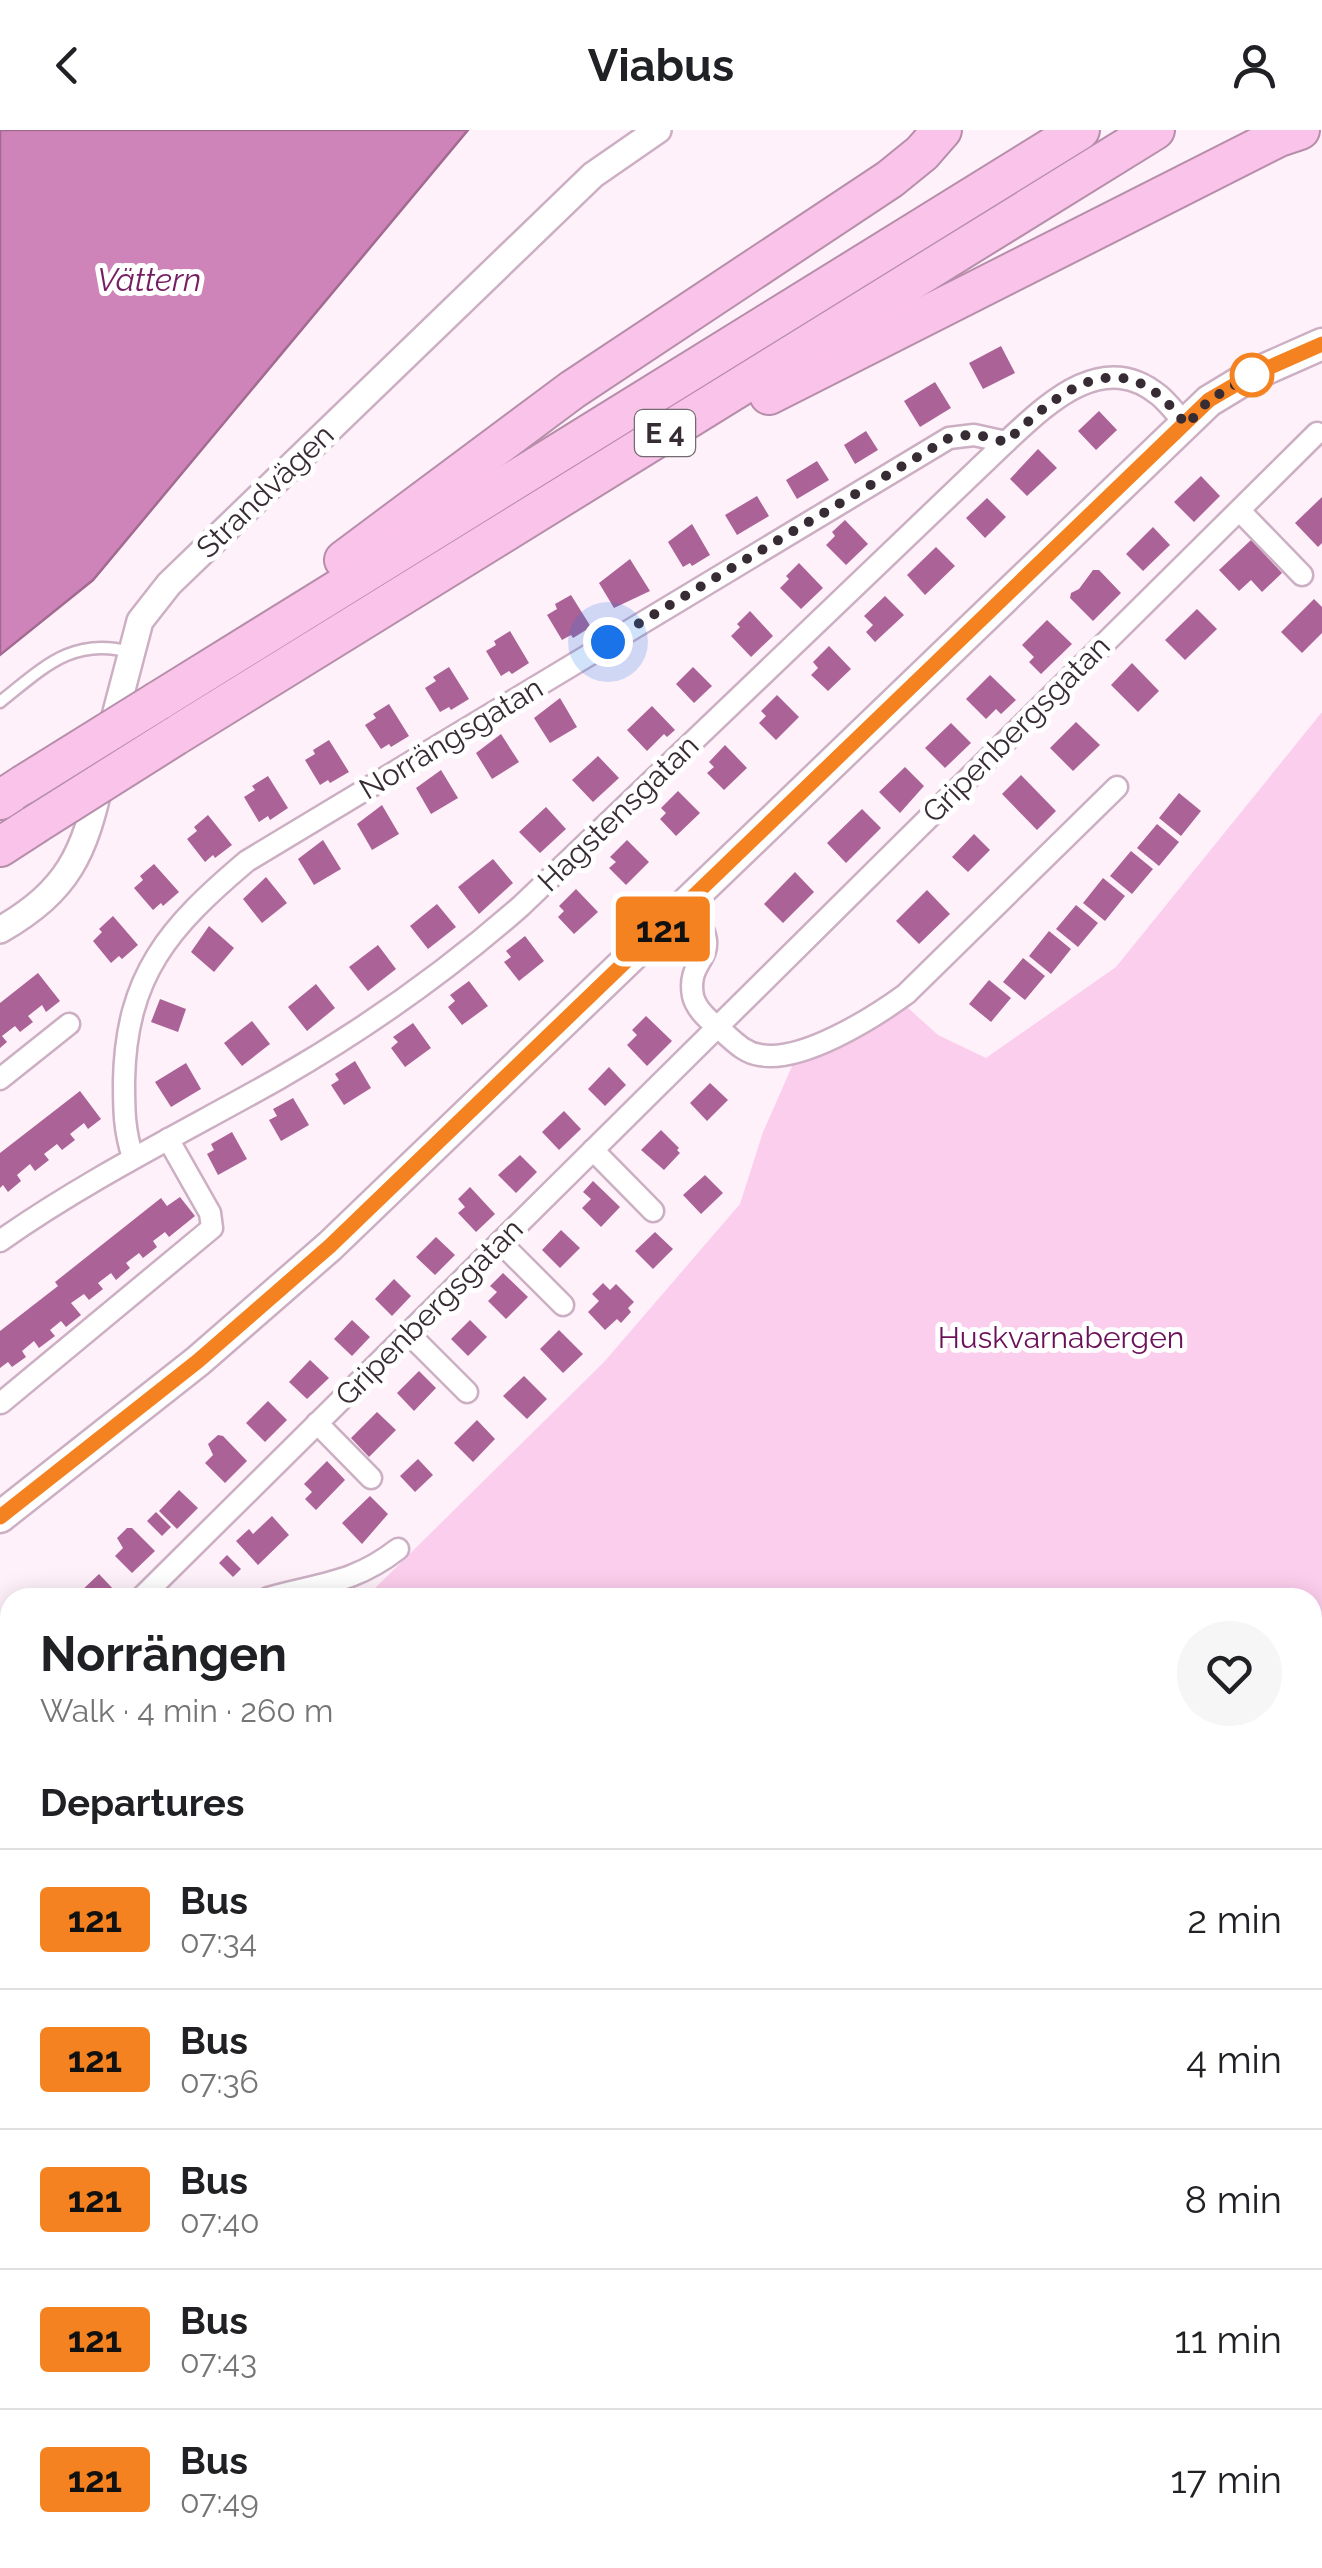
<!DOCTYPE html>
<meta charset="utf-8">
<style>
:root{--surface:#fff;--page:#f6f6f6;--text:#202124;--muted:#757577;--line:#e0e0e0}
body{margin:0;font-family:Raleway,sans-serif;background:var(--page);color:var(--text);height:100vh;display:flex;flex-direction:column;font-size:38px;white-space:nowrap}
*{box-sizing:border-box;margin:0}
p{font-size:32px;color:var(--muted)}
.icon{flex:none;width:55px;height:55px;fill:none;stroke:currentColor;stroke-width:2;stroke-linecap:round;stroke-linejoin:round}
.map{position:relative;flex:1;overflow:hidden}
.drawer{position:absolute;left:0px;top:1458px;width:1322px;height:982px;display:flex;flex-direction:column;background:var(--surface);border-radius:30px 30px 0 0;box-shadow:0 5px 25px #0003}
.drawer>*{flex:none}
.badge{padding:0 20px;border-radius:8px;font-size:35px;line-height:65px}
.you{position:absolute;width:50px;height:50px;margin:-25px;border:8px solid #fff;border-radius:50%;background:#1a73e8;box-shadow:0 0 0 15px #1a73e833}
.map>.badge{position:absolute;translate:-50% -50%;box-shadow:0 0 0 5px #fff}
h2{padding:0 40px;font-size:38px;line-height:90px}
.round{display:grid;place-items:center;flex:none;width:105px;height:105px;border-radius:52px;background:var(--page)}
.summary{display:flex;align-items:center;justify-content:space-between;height:170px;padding:0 40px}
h1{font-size:48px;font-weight:700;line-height:75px}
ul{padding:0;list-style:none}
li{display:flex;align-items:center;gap:30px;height:140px;padding:0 40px;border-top:2px solid var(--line)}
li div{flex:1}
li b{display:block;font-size:38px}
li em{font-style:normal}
li .badge{min-width:110px;font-weight:700;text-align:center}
header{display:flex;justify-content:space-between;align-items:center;height:130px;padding:0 40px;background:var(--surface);font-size:45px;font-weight:700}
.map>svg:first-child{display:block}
.green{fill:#fcceed}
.water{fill:#cf84b9;stroke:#a26a91;stroke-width:2.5}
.building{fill:#ab6397}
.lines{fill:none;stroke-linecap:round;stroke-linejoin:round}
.service-casing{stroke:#ccafc3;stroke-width:15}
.minor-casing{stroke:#ccafc3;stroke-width:25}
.tertiary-casing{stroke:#ccafc3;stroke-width:30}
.secondary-casing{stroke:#ccafc3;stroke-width:35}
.motorway-casing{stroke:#b68eaa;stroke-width:42}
.service{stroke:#fff;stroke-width:10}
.minor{stroke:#fff;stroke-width:20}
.tertiary{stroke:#fff;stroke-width:25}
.secondary{stroke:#fff;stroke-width:30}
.motorway{stroke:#fac3e9;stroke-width:38}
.motorway-bridge-casing{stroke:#b68eaa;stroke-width:42;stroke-linecap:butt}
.motorway-bridge{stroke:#fac3e9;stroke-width:38}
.line-casing{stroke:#fff;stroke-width:22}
.line{stroke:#f58220;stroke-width:15}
.walk{stroke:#382c34;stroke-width:10;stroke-dasharray:0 18}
.stop-dot{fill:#fff;stroke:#f58220;stroke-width:5}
.labels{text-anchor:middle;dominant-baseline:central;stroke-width:10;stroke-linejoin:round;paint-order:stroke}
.shield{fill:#fff;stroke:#746b71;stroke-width:2.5}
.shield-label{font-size:28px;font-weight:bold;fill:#382c34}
.street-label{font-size:30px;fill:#382c34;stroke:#fff}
.park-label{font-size:30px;fill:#6b1159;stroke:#fff}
.water-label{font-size:32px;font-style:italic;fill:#761e62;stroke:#fff}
</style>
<header><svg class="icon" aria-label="back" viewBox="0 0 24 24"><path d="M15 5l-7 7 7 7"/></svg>Viabus<svg class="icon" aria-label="person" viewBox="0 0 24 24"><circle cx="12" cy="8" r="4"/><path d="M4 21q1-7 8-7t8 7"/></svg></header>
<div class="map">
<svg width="1322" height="2438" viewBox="0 0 1322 2438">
<rect width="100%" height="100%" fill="#fef1f9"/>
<path class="green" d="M 1322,582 L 1322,2438 L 0,2438 L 0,1804 L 10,1795 L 10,2430 L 1312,2430 L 1312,1468 L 366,1467 L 604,1232 L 740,1074 L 763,1002 L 793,934 C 837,924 871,903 907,877 L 938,905 L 986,928 L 1116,837 Z"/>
<path class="water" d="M 0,0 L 468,0 L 93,450 L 0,525 Z"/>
<g class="building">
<path d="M 1001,216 L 1015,243 L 983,259 L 969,233 Z"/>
<path d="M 935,252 L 951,278 L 920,297 L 904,271 Z"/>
<path d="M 1099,281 L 1117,300 L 1096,320 L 1078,301 Z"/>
<path d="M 866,301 L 878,320 L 855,334 L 844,315 Z"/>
<path d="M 1038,319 L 1057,338 L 1027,366 L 1010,349 Z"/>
<path d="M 817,331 L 829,350 L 797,369 L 786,350 Z"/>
<path d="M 1201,346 L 1220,366 L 1194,392 L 1174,372 Z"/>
<path d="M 757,366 L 769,386 L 737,405 L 725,385 Z"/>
<path d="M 1322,367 L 1322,413 L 1318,417 L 1295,393 Z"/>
<path d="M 987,368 L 1006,387 L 985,408 L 966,388 Z"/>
<path d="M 845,390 L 868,414 L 846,435 L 826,415 L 835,406 L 832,402 Z"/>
<path d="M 692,394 L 710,425 L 692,436 L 690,433 L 683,437 L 668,412 Z"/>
<path d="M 1153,397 L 1170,415 L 1143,441 L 1126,424 Z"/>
<path d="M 1251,410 L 1282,443 L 1262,462 L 1251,450 L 1239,461 L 1219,440 Z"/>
<path d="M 936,417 L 955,436 L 925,465 L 907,445 Z"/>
<path d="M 630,429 L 650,461 L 614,478 L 599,453 Z"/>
<path d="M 799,433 L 823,458 L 801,479 L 780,458 L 789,449 L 786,446 Z"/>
<path d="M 1093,440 L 1099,440 L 1121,463 L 1093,491 L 1070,468 L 1071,463 L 1079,459 Z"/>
<path d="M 571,465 L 591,497 L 573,508 L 571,505 L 562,510 L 547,485 L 557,479 L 555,474 Z"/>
<path d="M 885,466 L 904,485 L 875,512 L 866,502 L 873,495 L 864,486 Z"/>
<path d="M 1314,469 L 1322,477 L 1322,503 L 1302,523 L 1281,502 Z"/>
<path d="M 1197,479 L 1217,499 L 1185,530 L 1165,510 Z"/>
<path d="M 750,481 L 773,506 L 751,527 L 731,506 L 740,497 L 737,494 Z"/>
<path d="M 1047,490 L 1072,514 L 1041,544 L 1029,532 L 1034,527 L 1022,515 Z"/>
<path d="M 510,501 L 529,533 L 512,544 L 509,541 L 501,546 L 486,521 L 496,515 L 494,511 Z"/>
<path d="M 829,516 L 851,539 L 828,561 L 811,545 L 818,538 L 813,532 Z"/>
<path d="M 1132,533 L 1159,561 L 1138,582 L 1111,555 Z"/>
<path d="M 449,537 L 469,569 L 451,580 L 449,577 L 440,582 L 425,558 L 436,551 L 433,547 Z"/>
<path d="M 693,537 L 712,556 L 694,573 L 676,554 Z"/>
<path d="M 990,545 L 1016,570 L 1001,584 L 996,579 L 986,589 L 966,569 Z"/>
<path d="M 777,565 L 799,587 L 776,610 L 759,593 L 766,586 L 761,581 Z"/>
<path d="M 560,568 L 577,597 L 550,613 L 534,588 Z"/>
<path d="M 389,574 L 409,606 L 391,617 L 389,614 L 381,619 L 365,595 L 376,588 L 373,584 Z"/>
<path d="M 652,576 L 675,600 L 667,607 L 664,604 L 647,621 L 627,600 Z"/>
<path d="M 1076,592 L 1100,615 L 1073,641 L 1050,618 Z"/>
<path d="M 951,593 L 971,613 L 945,638 L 925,618 Z"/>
<path d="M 501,604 L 519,632 L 492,649 L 476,623 Z"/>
<path d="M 329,610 L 349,642 L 330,653 L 328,650 L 320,655 L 305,630 L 315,624 L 313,620 Z"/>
<path d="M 725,615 L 747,638 L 724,660 L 707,643 L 714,637 L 709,632 Z"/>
<path d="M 598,626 L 619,648 L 593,672 L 572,650 Z"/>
<path d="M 905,637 L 924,656 L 900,683 L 879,662 Z"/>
<path d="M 441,640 L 458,668 L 431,684 L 416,658 Z"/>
<path d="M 1021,645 L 1056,681 L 1037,700 L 1002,664 Z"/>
<path d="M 268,646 L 288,678 L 270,690 L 268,686 L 259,692 L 244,667 L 255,660 L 252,656 Z"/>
<path d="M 678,661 L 700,683 L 676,706 L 660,689 L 666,683 L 661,678 Z"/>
<path d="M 1179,663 L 1201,681 L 1181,706 L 1159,688 Z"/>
<path d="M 382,675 L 399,704 L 372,720 L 357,694 Z"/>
<path d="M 546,677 L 566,699 L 540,723 L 519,702 Z"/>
<path d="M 862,679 L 881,698 L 846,733 L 827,713 Z"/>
<path d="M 208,685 L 232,715 L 215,728 L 213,725 L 205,732 L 187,709 L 197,701 L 194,697 Z"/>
<path d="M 1157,694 L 1179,712 L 1159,736 L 1137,718 Z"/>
<path d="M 974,704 L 990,720 L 968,742 L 952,727 Z"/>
<path d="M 323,710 L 341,739 L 314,755 L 298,729 Z"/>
<path d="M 627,710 L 649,732 L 626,755 L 609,738 L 616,732 L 610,727 Z"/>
<path d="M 1131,721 L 1153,739 L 1132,764 L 1110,746 Z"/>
<path d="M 493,729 L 513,753 L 479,784 L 458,757 Z"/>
<path d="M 154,734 L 179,762 L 163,776 L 161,773 L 153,780 L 134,758 L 143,750 L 140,746 Z"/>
<path d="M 795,742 L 814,762 L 783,793 L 764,774 Z"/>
<path d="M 266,747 L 287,773 L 262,793 L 243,769 Z"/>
<path d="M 1103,748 L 1125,766 L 1105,791 L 1083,773 Z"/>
<path d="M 576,759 L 598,782 L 574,804 L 558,787 L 564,781 L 559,776 Z"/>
<path d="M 927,760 L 950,784 L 919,814 L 896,791 Z"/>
<path d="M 437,774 L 456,797 L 428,819 L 410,796 Z"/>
<path d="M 1076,775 L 1098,793 L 1078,817 L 1056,799 Z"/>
<path d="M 113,786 L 138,815 L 122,829 L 119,826 L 111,833 L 93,811 L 102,802 L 99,799 Z"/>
<path d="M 209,796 L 234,818 L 214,842 L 191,822 Z"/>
<path d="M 1049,801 L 1071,819 L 1051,844 L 1029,826 Z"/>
<path d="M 525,806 L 544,831 L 519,851 L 504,832 L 511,827 L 506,821 Z"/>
<path d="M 378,815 L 396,839 L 368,861 L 349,837 Z"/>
<path d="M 1023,828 L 1045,846 L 1025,870 L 1003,852 Z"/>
<path d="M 38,843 L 60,871 L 46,882 L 42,875 L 28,886 L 33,892 L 20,902 L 15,896 L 2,906 L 7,912 L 0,918 L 0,873 Z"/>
<path d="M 989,850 L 1011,868 L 991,892 L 969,874 Z"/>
<path d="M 469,851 L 488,876 L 462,895 L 448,877 L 455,871 L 450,865 Z"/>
<path d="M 316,854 L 335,878 L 307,901 L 288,877 Z"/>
<path d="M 160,869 L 186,879 L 178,902 L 151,892 Z"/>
<path d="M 646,886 L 672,911 L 647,936 L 627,915 L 637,905 L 632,900 Z"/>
<path d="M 252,891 L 270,914 L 242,936 L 224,913 Z"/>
<path d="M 413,893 L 431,918 L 405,937 L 391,918 L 398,912 L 393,907 Z"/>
<path d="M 355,931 L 371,958 L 344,975 L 331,955 L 339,950 L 335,944 Z"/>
<path d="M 186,933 L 201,959 L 171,977 L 155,952 Z"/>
<path d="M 609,937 L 626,955 L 605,976 L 588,959 Z"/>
<path d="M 710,953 L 728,970 L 707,991 L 690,973 Z"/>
<path d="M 80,961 L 101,989 L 88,999 L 84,993 L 70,1004 L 75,1010 L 62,1020 L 57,1014 L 44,1024 L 49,1030 L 35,1041 L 30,1034 L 17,1045 L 21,1051 L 8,1062 L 3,1055 L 0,1058 L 0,1023 Z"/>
<path d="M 293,968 L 309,995 L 281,1011 L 269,990 L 277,986 L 273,979 Z"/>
<path d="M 564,981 L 581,999 L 559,1020 L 542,1002 Z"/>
<path d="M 661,1000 L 679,1018 L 677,1020 L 680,1023 L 664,1040 L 641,1020 Z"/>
<path d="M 232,1002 L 247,1029 L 218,1045 L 207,1024 L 214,1020 L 211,1014 Z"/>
<path d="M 520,1025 L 537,1042 L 516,1063 L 498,1045 Z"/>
<path d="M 705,1045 L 723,1063 L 701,1084 L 683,1065 Z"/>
<path d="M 593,1051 L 620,1077 L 601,1097 L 582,1078 L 591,1069 L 583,1062 Z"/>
<path d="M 470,1057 L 495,1084 L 476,1102 L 458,1083 L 465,1077 L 458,1069 Z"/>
<path d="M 180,1067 L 195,1086 L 169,1107 L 165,1102 L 153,1111 L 157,1117 L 143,1128 L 139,1123 L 126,1133 L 130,1138 L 116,1150 L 111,1143 L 98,1153 L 103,1159 L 89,1170 L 84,1164 L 71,1173 L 81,1185 L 66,1197 L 61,1191 L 50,1200 L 55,1206 L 39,1218 L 34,1211 L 22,1221 L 26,1227 L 12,1237 L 8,1232 L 0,1238 L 0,1201 L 58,1156 L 55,1152 L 161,1068 L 167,1076 Z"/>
<path d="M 561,1100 L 580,1118 L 560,1138 L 542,1120 Z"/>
<path d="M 655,1102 L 673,1119 L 653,1139 L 635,1121 Z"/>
<path d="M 436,1107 L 455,1125 L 435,1145 L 416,1127 Z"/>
<path d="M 503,1143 L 528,1167 L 506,1189 L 488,1171 L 497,1162 L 490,1156 Z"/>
<path d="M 394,1149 L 411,1166 L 392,1186 L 375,1169 Z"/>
<path d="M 603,1153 L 610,1160 L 616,1154 L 634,1172 L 628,1178 L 631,1182 L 621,1193 L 617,1189 L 605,1200 L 588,1182 L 599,1171 L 592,1164 Z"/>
<path d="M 352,1190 L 370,1207 L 352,1226 L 334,1209 Z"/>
<path d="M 470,1190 L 487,1207 L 468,1226 L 451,1209 Z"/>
<path d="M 559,1200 L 583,1224 L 563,1243 L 540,1219 Z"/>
<path d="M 310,1230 L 329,1248 L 307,1269 L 289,1252 Z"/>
<path d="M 419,1241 L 436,1258 L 414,1281 L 397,1263 Z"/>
<path d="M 524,1246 L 547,1269 L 527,1289 L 503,1266 Z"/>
<path d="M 268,1271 L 287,1290 L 265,1312 L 246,1293 Z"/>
<path d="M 377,1282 L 396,1300 L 369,1327 L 351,1308 Z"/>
<path d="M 477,1290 L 495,1309 L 473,1332 L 454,1313 Z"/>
<path d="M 218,1305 L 223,1306 L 247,1331 L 225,1353 L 205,1333 L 213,1325 L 208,1314 Z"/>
<path d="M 418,1329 L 433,1345 L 415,1362 L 400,1346 Z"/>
<path d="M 327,1331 L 345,1350 L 316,1380 L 305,1369 L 312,1362 L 304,1354 Z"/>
<path d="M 179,1360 L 198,1378 L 177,1399 L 159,1381 Z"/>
<path d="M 370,1366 L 388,1384 L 362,1414 L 342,1393 Z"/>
<path d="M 156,1382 L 171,1397 L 162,1406 L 147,1391 Z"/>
<path d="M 272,1386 L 289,1405 L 258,1435 L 236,1411 L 249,1399 L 253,1404 Z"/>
<path d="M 127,1398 L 132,1398 L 155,1421 L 132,1443 L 115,1426 L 123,1418 L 117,1408 Z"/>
<path d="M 227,1425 L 241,1439 L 233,1447 L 219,1433 Z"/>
<path d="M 99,1444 L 116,1462 L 109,1468 L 81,1468 L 78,1464 Z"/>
<path d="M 10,1530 L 10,1572 L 0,1561 L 0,1539 Z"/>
<path d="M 10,1734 L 10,1771 L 0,1759 L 0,1743 Z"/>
</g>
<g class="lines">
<g class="service-casing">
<path id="service" d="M 0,572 C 42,539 72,506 130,522"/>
</g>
<g class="minor-casing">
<g id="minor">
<path d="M 1240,381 L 1302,445"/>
<path d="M 688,775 C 730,831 685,823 693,866 C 696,880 711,892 722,901 C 734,911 744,923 760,925 C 802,933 873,888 906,864 L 1117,657"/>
<path d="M 0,949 L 69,894"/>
<path d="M 593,1020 L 653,1081"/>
<path d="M 133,1027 C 124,1001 124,979 124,951 C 126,845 169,797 247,731 L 949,308 L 974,305 L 1006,312"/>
<path d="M 0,1111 C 88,1049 184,1002 278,949 C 365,899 446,842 521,776 L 1006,312 C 1047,274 1103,218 1160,266 C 1170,275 1178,286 1187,295"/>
<path d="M 500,1112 L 563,1175"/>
<path d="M 408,1203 L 467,1262"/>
<path d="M 1,1273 L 212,1098 L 210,1083 L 168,1009"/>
<path d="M 317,1293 L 371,1348"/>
<path d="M 141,1468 L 1317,303"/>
<path d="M 268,1468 C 320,1453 353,1454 398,1419"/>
<path d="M 0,1608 L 10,1598"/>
<path d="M 0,2377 L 10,2373"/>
<path d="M 909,2430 L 914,2438"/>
<path d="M 633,2438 L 642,2430"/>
</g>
</g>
<g class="tertiary-casing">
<g id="tertiary">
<path d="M 110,605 L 140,491 L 169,454 L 593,45 L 658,0"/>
<path d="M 0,800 C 69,760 84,724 101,649"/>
</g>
</g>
<g class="secondary-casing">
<path id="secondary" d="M 0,1387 L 198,1231 L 330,1116 L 1209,271 L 1252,245 L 1322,214"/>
</g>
<g class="motorway-casing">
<g id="motorway">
<path d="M 769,265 L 1279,7 L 1300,0"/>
<path d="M 344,430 L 572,260 L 890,49 L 922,23 L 942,0"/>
<path d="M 158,571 L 1080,0"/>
<path d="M 175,606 L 1155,0"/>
<path d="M 0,670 L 23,655"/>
<path d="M 0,717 L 34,695"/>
</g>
</g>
<use href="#service" class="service"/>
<use href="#minor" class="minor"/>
<use href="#tertiary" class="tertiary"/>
<use href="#secondary" class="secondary"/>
<use href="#motorway" class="motorway"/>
<g class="motorway-bridge-casing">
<g id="motorway-bridge">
<path d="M 23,655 L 158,571"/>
<path d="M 34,695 L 175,606"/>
</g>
</g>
<use href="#motorway-bridge" class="motorway-bridge"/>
</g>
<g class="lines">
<g class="line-casing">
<path id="line" d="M 0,1387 L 198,1231 L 330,1116 L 1209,270 L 1252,245 L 1322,214"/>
</g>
<use href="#line" class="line"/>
<path class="walk" d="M 608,512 L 949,308 L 974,304 L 1006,312 C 1047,274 1103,218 1160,266 C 1170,274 1178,286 1187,295 L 1209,270 L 1252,245"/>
</g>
<circle class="stop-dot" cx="1252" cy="245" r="20"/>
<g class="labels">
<rect class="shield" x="635" y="280" width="60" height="46" rx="8"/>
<g class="shield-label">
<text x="665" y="303">E 4</text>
</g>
<g class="street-label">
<text transform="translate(265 361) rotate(-44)">Strandvägen</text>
<text transform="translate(1016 599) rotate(-45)">Gripenbergsgatan</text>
<text transform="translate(451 608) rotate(-31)">Norrängsgatan</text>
<text transform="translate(618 683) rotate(-44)">Hagstensgatan</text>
<text transform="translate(429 1182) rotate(-45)">Gripenbergsgatan</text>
</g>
<g class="park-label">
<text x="1061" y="1207">Huskvarnabergen</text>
</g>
<g class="water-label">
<text x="149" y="149">Vättern</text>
</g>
</g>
</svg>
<div class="you" style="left:608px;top:512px"></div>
<b class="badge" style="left:663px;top:799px;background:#f58220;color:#111">121</b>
<section class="drawer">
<div class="summary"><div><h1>Norrängen</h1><p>Walk · 4 min · 260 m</p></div><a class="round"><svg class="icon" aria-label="heart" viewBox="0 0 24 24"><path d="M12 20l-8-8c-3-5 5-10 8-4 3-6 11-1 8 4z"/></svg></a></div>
<h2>Departures</h2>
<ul>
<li><span class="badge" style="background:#f58220;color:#111">121</span><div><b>Bus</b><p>07:34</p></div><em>2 min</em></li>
<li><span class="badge" style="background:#f58220;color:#111">121</span><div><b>Bus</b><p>07:36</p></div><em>4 min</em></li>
<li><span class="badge" style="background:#f58220;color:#111">121</span><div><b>Bus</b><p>07:40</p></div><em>8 min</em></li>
<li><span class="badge" style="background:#f58220;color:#111">121</span><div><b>Bus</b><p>07:43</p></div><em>11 min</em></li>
<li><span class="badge" style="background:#f58220;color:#111">121</span><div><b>Bus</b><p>07:49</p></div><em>17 min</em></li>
</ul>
</section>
</div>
